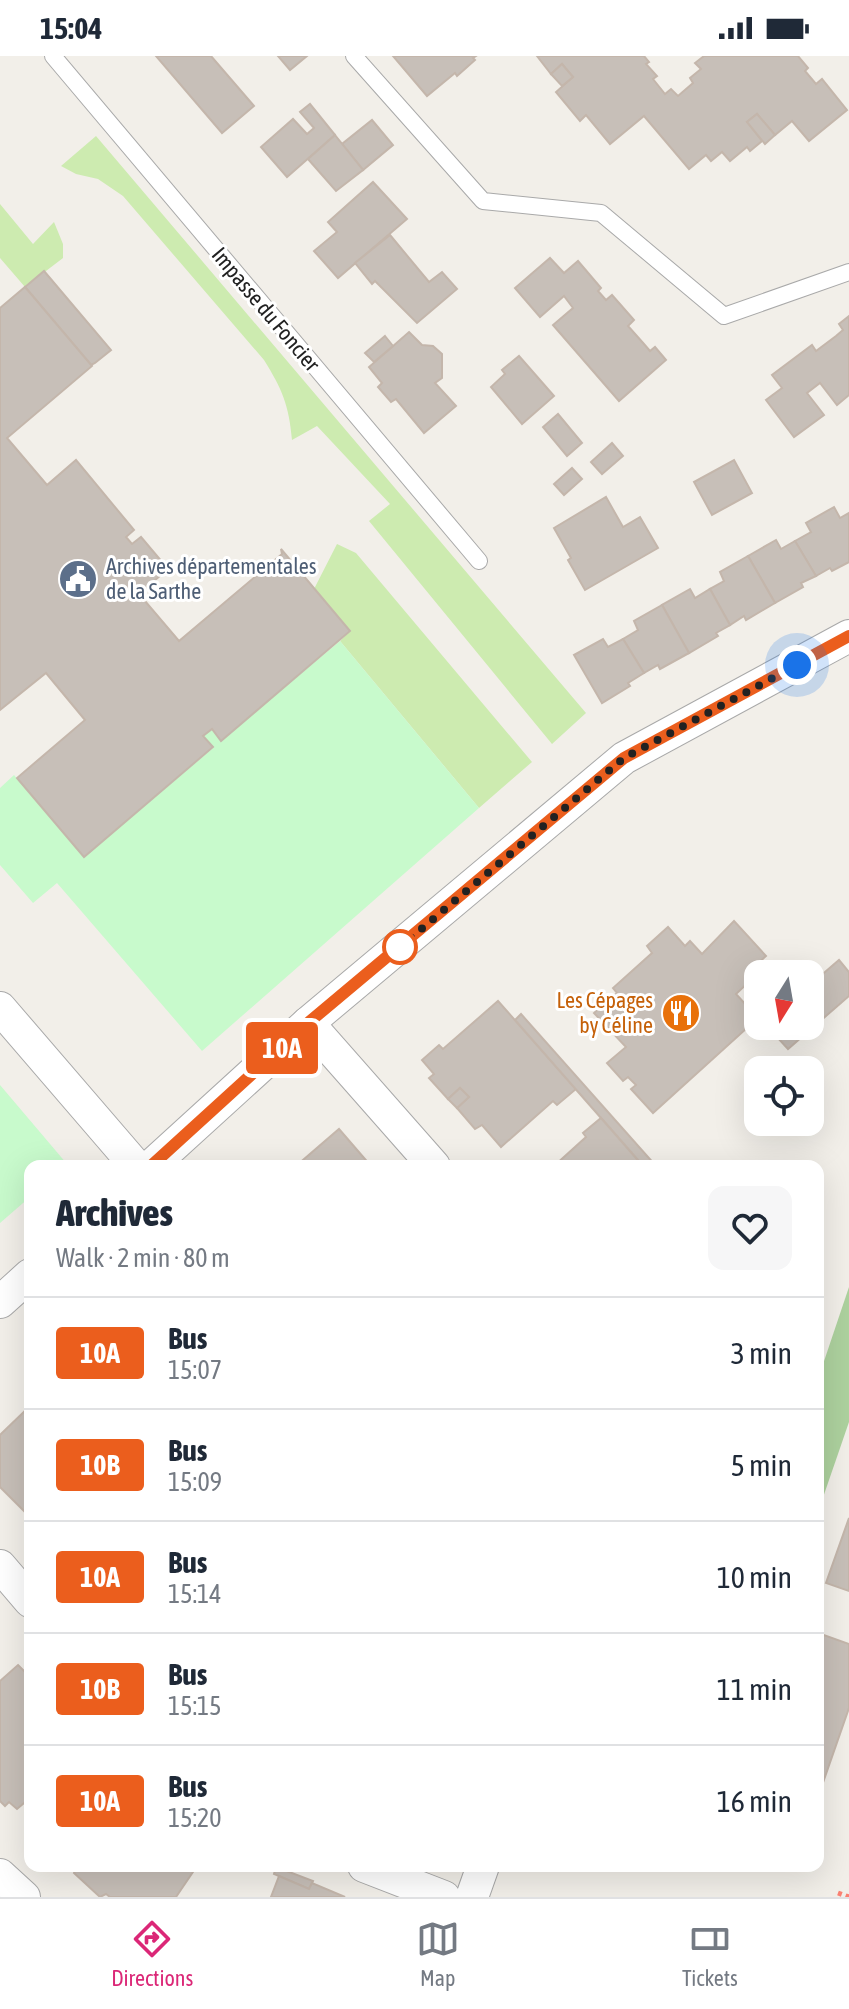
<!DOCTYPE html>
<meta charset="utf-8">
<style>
:root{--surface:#fff;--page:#f6f6f7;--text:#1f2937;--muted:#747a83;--line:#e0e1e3;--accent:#db2777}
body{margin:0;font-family:"Asap Condensed",sans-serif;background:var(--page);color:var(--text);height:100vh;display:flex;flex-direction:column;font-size:30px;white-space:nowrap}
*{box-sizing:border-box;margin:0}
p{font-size:26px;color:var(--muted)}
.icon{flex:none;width:44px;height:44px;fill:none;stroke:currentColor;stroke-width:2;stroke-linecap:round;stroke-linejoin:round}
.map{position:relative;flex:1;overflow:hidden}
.sheet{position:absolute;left:24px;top:1104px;width:800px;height:712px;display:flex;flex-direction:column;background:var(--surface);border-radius:16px;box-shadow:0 8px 32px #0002}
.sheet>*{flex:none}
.badge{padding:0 16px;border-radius:6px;font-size:28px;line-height:52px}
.needle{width:52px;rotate:191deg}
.buttons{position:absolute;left:744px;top:904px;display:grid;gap:16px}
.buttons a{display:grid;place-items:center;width:80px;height:80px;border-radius:16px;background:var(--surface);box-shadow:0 8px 32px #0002;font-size:40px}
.you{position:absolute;width:40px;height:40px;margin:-20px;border:6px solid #fff;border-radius:50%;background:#1a73e8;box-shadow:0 0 0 12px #1a73e833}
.map>.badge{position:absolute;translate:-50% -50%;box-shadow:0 0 0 4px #fff}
.round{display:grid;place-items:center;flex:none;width:84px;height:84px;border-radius:16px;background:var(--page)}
.overview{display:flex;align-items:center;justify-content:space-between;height:136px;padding:0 32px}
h1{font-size:38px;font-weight:800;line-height:60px}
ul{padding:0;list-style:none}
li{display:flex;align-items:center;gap:24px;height:112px;padding:0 32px;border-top:2px solid var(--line)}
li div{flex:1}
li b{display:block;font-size:30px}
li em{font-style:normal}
li .badge{min-width:88px;font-weight:700;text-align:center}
.status{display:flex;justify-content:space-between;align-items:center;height:56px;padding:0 40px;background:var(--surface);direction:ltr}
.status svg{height:22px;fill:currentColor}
.tab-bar{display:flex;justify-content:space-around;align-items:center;height:112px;border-top:2px solid var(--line);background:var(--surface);font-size:22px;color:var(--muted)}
.tab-bar a{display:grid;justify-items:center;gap:4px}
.tab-bar .active{color:var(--accent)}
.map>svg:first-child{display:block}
.grass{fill:#cdebb0}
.forest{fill:#add19e}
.park{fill:#c8facc}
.building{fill:#c7bfb8;stroke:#c4b6ab;stroke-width:2}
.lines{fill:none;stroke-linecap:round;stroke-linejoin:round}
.lane-casing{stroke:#a9a9a9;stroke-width:18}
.street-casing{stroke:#a9a9a9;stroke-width:34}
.path{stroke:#fa8072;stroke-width:5;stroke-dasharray:4 4;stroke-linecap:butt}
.lane{stroke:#fff;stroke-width:16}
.street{stroke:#fff;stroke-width:32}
.line-casing{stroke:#fff;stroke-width:18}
.line{stroke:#eb5e1d;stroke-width:12}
.walk{stroke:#222;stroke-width:8;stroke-dasharray:0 14.4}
.stop-dot{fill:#fff;stroke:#eb5e1d;stroke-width:4}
.labels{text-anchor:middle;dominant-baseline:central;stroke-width:6;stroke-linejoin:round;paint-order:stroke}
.street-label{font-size:22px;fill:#222;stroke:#fff}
.service-label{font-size:22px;fill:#4e5e75;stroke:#fff;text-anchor:start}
.food-label{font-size:22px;fill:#c56008;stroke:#fff;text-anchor:end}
</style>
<div class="status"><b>15:04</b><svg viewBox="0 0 49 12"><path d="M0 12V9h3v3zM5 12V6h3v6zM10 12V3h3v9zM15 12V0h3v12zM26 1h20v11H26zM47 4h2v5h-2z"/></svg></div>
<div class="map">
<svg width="849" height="1841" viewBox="0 0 849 1841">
<rect width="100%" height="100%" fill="#f2efe9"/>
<g class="grass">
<path d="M 96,80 L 586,657 L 552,688 L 369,465 L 390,448 L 317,370 L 292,384 C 289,349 282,333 264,304 L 123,140 L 98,123 L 76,118 L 61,110 Z"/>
<path d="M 0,148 L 33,188 L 54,166 L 63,188 L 63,202 L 25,231 L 0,202 Z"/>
<path d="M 337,488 L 356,497 L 532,706 L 479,752 L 340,585 L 350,575 L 314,533 Z"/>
</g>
<path class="forest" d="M 849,1231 L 849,1366 L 818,1456 L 818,1323 Z"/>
<g class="park">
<path d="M 340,585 L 479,752 L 202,995 L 57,827 L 33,847 L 0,809 L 0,732 L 14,719 L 84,801 L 213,692 L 203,680 L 212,673 L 221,684 Z"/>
<path d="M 0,1029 L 67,1108 L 30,1110 L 30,1141 L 0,1167 Z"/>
</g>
<g class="building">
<path d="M 156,0 L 211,0 L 254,50 L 222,77 Z"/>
<path d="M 278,0 L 307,0 L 290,14 Z"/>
<path d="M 393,0 L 476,0 L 473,2 L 475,4 L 457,20 L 455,17 L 427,40 Z"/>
<path d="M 537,0 L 644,0 L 649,6 L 646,8 L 657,20 L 653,23 L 665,38 L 671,33 L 678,40 L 693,27 L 690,22 L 701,13 L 695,7 L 704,0 L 798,0 L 808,12 L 805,15 L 816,28 L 822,23 L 847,54 L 809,85 L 792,65 L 775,79 L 757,58 L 747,66 L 762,85 L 750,95 L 747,91 L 730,105 L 722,96 L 711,105 L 706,99 L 689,113 L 644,60 L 610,88 L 586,59 L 580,65 L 556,36 L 573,21 L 562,8 L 551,18 Z"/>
<path d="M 562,8 L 573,21 L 562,30 L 551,18 Z"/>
<path d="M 310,48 L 335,79 L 287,121 L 261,91 L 293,63 L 307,78 L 314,72 L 300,56 Z"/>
<path d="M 757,58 L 775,79 L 765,88 L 747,66 Z"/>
<path d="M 372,64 L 393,89 L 363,114 L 342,88 Z"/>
<path d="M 335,79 L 363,114 L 336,135 L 308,103 Z"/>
<path d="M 373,126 L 407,163 L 338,222 L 314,195 L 337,176 L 328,166 Z"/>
<path d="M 390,179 L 429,226 L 442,216 L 457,233 L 417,267 L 375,225 L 372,228 L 355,207 Z"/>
<path d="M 550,202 L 564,217 L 578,205 L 601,232 L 598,235 L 606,244 L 612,239 L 634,264 L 628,270 L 644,288 L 650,295 L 655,291 L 666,304 L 619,345 L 553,269 L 573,252 L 564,240 L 540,261 L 515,232 Z"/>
<path d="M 44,215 L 111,294 L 95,307 L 91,309 L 25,231 Z"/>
<path d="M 25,231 L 92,310 L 7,382 L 47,429 L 76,404 L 134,474 L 126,481 L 132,488 L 141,481 L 168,513 L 139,538 L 179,585 L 282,498 L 281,493 L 350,575 L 221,685 L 212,673 L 203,680 L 213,691 L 84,801 L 17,722 L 85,664 L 46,617 L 0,654 L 0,252 Z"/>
<path d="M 849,260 L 849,339 L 837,349 L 820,327 L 807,337 L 824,359 L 794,381 L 766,344 L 782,332 L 772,319 L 812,289 L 816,295 L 836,280 L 843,274 L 839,268 Z"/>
<path d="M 409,276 L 422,289 L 433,290 L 442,298 L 442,322 L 435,327 L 456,350 L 424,377 L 396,343 L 391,346 L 378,331 L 382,327 L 369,311 Z"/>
<path d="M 385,280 L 393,290 L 374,306 L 365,297 Z"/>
<path d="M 519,300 L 554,340 L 522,368 L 491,331 L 505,318 L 502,314 Z"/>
<path d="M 558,358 L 582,387 L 567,400 L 543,371 Z"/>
<path d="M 612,387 L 623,400 L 602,418 L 591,406 Z"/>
<path d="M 734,404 L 752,437 L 712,459 L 694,426 Z"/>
<path d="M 572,412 L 582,423 L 564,439 L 554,428 Z"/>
<path d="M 606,441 L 623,471 L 640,461 L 658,492 L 585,534 L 568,504 L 571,502 L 554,472 Z"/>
<path d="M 834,451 L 840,462 L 849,457 L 849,506 L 832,515 L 830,512 L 816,520 L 795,485 L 811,476 L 806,467 Z"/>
<path d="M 776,484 L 781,493 L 795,485 L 816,520 L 801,527 L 803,531 L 775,547 L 748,500 Z"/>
<path d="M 748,500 L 775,547 L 746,564 L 744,560 L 730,569 L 710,533 L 724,525 L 720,516 Z"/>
<path d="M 690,533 L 695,542 L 710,533 L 730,569 L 716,577 L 718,580 L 689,597 L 662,549 Z"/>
<path d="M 662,549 L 689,597 L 660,613 L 658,609 L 644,617 L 623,583 L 638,574 L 634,565 Z"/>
<path d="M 603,583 L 608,591 L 623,583 L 644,617 L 628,627 L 630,630 L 602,647 L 574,599 Z"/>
<path d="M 734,865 L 766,900 L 747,917 L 752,923 L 736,938 L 758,962 L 653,1057 L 631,1033 L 636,1029 L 628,1021 L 623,1025 L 607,1007 L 626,991 L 594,957 L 617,937 L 613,932 L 652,897 L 647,890 L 668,871 L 685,890 L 690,885 L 702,898 Z"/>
<path d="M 839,904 L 849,916 L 849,940 L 788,993 L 767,970 L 810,970 L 810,929 Z"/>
<path d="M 498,945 L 576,1033 L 557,1049 L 553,1045 L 501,1091 L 482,1069 L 475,1073 L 457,1052 L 469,1041 L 460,1032 L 448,1043 L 429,1022 L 434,1018 L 422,1004 L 439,989 L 443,993 Z"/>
<path d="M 521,958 L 656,1110 L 643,1110 L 601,1062 L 515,964 Z"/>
<path d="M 460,1032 L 469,1041 L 457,1052 L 448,1043 Z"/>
<path d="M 601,1062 L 643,1110 L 554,1110 L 586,1081 L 583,1077 Z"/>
<path d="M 339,1073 L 371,1110 L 296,1110 Z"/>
<path d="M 28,1352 L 30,1354 L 30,1461 L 0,1431 L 0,1379 Z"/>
<path d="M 849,1462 L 849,1535 L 826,1527 Z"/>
<path d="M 818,1577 L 849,1588 L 849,1652 L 818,1741 Z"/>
<path d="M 18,1609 L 30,1621 L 30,1742 L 17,1753 L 9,1746 L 5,1750 L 0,1745 L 0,1625 Z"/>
<path d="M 77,1810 L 197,1810 L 176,1841 L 110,1841 L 106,1838 L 100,1841 L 74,1817 Z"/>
<path d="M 276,1811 L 313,1825 L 309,1833 L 274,1818 Z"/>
<path d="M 279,1820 L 309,1833 L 312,1827 L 345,1841 L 271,1841 Z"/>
</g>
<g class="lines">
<g class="lane-casing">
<g id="lane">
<path d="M 53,0 L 479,505"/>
<path d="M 354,0 L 483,145 L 601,157 L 724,260 L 849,216"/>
</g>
</g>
<g class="street-casing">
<g id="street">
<path d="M 0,952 L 136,1110"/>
<path d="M 308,967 L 434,1110"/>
<path d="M 151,1110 L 308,967 L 624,702 L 849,580"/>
<path d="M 0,1246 L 30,1219"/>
<path d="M 0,1510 L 30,1545"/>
<path d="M 364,1810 L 444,1841"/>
<path d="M 0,1819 L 24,1841"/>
<path d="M 472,1841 L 483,1810"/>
</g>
</g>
<path class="path" d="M 838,1837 L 849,1841"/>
<use href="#lane" class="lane"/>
<use href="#street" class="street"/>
</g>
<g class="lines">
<g class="line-casing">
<path id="line" d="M 151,1110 L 308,967 L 624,702 L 849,580"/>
</g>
<use href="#line" class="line"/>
<path class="walk" d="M 400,891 L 624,702 L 797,609"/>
</g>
<defs>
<g id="civic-disc" transform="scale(2)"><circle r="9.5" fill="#5c6f8a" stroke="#fff"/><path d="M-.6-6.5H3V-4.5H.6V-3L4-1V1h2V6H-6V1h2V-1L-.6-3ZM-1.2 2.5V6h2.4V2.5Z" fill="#fff"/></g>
<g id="restaurant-disc" transform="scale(2)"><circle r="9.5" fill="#e8710a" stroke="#fff"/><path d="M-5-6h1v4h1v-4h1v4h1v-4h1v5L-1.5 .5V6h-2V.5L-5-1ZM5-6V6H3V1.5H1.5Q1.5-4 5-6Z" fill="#fff"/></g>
</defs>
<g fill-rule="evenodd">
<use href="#civic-disc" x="78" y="523"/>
<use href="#restaurant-disc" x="681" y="957"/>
</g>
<circle class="stop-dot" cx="400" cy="891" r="16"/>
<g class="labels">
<g class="street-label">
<text transform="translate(266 253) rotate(50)">Impasse du Foncier</text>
</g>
<g class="service-label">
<text x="106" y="510">Archives départementales<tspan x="106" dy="25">de la Sarthe</tspan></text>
</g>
<g class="food-label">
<text x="653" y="944">Les Cépages<tspan x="653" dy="25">by Céline</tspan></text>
</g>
</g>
</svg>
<div class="buttons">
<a><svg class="needle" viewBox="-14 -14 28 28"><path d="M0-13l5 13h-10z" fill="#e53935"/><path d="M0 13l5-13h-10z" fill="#747a83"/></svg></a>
<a><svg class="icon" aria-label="locate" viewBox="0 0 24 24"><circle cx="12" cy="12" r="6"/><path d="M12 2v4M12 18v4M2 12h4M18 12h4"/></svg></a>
</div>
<div class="you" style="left:797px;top:609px"></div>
<b class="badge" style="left:282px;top:992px;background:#eb5e1d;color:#fff">10A</b>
<section class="sheet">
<div class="overview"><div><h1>Archives</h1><p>Walk · 2 min · 80 m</p></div><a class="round"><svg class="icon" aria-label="heart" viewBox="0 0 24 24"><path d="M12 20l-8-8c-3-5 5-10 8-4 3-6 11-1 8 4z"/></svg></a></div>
<ul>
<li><span class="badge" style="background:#eb5e1d;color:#fff">10A</span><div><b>Bus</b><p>15:07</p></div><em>3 min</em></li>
<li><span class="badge" style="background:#eb5e1d;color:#fff">10B</span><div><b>Bus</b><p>15:09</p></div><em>5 min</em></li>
<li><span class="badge" style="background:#eb5e1d;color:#fff">10A</span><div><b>Bus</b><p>15:14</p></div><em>10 min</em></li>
<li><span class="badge" style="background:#eb5e1d;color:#fff">10B</span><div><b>Bus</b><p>15:15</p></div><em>11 min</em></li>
<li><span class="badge" style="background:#eb5e1d;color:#fff">10A</span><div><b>Bus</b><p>15:20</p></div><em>16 min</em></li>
</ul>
</section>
</div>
<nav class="tab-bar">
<a class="active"><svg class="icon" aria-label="directions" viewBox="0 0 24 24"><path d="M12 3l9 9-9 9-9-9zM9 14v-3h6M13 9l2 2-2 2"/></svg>Directions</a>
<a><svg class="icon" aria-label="map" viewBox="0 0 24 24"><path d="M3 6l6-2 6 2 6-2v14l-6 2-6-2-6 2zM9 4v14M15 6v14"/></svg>Map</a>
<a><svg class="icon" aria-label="tickets" viewBox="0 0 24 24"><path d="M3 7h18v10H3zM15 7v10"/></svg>Tickets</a>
</nav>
